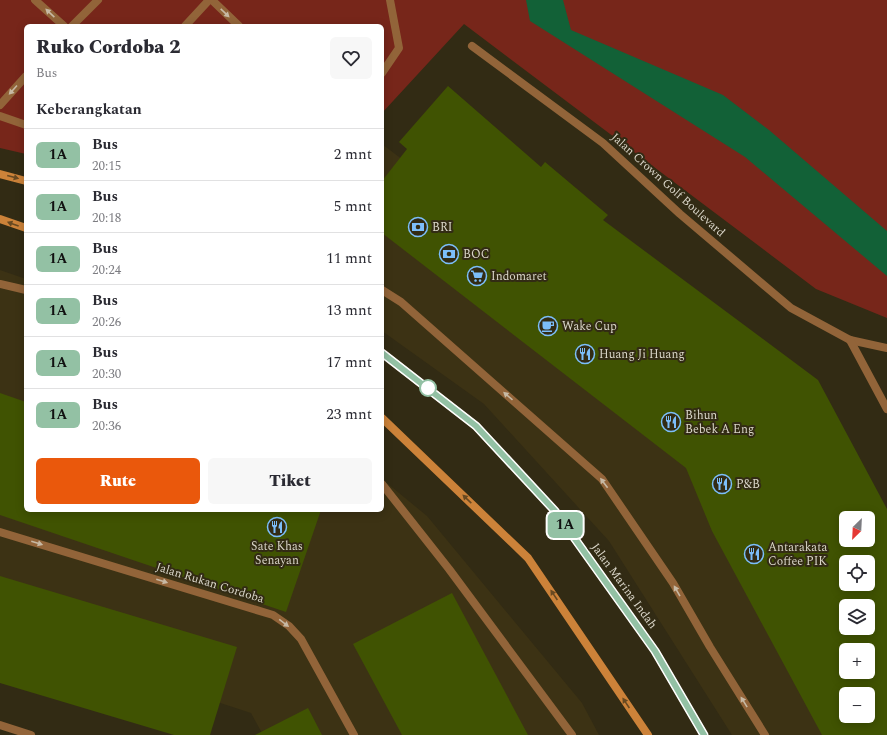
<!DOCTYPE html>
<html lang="id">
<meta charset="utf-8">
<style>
:root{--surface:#fff;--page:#f7f7f7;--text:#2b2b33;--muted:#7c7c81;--line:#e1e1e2;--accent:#ea580c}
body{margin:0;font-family:Spectral,serif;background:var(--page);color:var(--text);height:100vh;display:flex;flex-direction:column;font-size:15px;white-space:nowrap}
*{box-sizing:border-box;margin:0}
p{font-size:13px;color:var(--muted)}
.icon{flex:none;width:22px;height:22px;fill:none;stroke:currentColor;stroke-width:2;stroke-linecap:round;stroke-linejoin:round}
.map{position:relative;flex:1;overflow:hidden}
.details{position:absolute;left:24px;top:24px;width:360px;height:488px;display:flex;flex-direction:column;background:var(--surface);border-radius:6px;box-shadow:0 2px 10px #0003}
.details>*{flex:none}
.badge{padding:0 8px;border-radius:6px;font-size:14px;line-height:26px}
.needle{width:26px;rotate:204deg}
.tools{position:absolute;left:839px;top:511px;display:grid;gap:8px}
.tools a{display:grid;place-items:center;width:36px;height:36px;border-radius:6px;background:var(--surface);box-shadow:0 2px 10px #0003;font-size:20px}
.map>.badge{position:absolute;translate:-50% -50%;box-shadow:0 0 0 2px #fff}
h2{padding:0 12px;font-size:15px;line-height:36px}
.round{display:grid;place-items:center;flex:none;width:42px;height:42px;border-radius:6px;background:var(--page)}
.overview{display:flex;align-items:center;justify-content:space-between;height:68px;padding:0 12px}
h1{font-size:19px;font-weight:800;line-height:30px}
.primary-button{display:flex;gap:8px;margin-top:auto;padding:8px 12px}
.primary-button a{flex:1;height:46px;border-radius:6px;background:var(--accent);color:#fff;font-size:16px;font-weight:800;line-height:46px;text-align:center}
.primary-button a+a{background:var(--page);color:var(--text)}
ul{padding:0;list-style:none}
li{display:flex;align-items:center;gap:12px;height:52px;padding:0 12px;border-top:1px solid var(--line)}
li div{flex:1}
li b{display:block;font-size:15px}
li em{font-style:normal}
li .badge{min-width:44px;font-weight:700;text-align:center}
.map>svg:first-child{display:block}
.built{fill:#3c3214;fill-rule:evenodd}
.green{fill:#77261a}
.water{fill:#126137}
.building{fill:#405302;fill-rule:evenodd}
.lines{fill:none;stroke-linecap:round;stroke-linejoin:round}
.service{stroke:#926439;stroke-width:8}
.minor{stroke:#926439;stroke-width:8}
.secondary{stroke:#cc8239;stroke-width:8}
.oneway{fill:#c7b9a4}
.oneway2{fill:#684921}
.line-casing{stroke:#fff;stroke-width:9}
.line{stroke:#93c1a4;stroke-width:6}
.stop-dot{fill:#fff;stroke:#93c1a4;stroke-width:2}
.labels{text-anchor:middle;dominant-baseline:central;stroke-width:4;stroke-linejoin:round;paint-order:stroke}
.street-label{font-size:12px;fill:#d9d5c8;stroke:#322b14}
.poi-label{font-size:12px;fill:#d9d5c8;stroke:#322b14;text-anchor:start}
</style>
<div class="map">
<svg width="887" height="735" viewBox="0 0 887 735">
<rect width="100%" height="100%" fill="#322b14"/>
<g class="built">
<path d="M 382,144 L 760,433 L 846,606 L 846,628 L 861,628 L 887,677 L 887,735 L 732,735 L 609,541 L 484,404 L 382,331 ZM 846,650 L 868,650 L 868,672 L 846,672 ZM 846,694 L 868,694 L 868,716 L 846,716 Z"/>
<path d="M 0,270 L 26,279 L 26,510 L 382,510 L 382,479 L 427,516 L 582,703 L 599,735 L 263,735 L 251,713 L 0,631 Z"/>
</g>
<path class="green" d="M 0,0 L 887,0 L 887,318 L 816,289 L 464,24 L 382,113 L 382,26 L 26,26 L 26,154 L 0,148 Z"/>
<path class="water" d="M 526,0 L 563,0 L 571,30 L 723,95 L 769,130 L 887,231 L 887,276 L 745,157 L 530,21 Z"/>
<g class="building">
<path d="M 448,86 L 541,167 L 545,162 L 608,215 L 603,220 L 818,380 L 887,509 L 887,735 L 822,735 L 712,531 L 686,468 L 382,233 L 382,181 L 407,149 L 399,142 ZM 846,518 L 868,518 L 868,540 L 846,540 ZM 846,562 L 868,562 L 868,584 L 846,584 ZM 846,606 L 868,606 L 868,628 L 846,628 ZM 846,650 L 868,650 L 868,672 L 846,672 ZM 846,694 L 868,694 L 868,716 L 846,716 Z"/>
<path d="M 0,393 L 26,402 L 26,510 L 321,510 L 286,612 L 0,515 Z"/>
<path d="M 0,576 L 237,647 L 210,735 L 174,735 L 0,683 Z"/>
<path d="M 452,593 L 528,735 L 402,735 L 353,644 Z"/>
<path d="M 308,708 L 322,735 L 255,735 Z"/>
</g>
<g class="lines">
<g class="service">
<path d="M 35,0 L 64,26"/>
<path d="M 212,0 L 239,26"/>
<path d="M 72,26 L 98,0"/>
<path d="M 185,26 L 209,0"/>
<path d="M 382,73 L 399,48 L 390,0"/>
<path d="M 0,105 L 26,76"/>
<path d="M 0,116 L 26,125"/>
<path d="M 0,284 L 26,290"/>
<path d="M 382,290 L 401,302 L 602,479 L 673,583 L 710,647 L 765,735"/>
<path d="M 382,484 L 449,569 L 572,735"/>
<path d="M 0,532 L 273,615 L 289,626 L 301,639 L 354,735"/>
</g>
<g class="minor">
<path d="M 472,46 L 603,143 L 680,214 L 791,308 L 850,340 L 887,348"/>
<path d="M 850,340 L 887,409"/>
<path d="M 0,725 L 31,735"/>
</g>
<g class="secondary">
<path d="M 0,174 L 26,181"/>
<path d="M 0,219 L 26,228"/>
<path d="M 382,353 L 476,426 L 555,511 L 655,651 L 704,735"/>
<path d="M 382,418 L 528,558 L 648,735"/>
</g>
</g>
<defs><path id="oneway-solid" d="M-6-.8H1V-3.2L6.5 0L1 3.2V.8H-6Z"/></defs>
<g class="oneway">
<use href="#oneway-solid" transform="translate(50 13) rotate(-137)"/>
<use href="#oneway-solid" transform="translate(225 13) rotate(44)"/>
<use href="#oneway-solid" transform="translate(13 90) rotate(132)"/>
<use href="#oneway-solid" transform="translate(508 396) rotate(-139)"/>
<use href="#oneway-solid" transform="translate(604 483) rotate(-127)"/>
<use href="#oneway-solid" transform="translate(37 543) rotate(17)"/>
<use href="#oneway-solid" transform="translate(162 581) rotate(17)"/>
<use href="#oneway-solid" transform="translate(677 591) rotate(-120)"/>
<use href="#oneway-solid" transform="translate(284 623) rotate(37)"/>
<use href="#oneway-solid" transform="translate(744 702) rotate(-122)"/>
</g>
<g class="oneway2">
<use href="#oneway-solid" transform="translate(13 177) rotate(15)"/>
<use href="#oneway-solid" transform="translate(13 224) rotate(-160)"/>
<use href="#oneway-solid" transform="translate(467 499) rotate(-136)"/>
<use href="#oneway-solid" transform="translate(554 595) rotate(-124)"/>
<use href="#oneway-solid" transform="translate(626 703) rotate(-124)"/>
</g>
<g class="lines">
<g class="line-casing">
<path id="line" d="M 382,353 L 476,426 L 555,511 L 655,651 L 704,735"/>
</g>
<use href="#line" class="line"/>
</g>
<defs>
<g id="bank-ring" transform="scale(1)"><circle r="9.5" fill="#322b14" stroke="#7cbef9" stroke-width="1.5"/><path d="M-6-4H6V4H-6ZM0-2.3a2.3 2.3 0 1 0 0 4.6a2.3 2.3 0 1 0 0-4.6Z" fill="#7cbef9"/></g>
<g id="supermarket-ring" transform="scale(1)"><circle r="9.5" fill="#322b14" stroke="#7cbef9" stroke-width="1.5"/><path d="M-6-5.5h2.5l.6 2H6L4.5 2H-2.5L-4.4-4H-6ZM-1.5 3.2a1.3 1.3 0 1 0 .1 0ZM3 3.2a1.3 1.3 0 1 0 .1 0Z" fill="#7cbef9"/></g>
<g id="cafe-ring" transform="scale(1)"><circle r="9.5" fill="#322b14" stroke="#7cbef9" stroke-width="1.5"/><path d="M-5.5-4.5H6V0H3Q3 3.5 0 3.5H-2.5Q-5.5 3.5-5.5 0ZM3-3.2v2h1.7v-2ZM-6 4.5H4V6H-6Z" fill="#7cbef9"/></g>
<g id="restaurant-ring" transform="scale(1)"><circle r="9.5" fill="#322b14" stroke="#7cbef9" stroke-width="1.5"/><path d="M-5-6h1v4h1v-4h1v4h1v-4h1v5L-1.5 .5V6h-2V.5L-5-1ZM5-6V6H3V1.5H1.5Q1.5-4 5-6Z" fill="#7cbef9"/></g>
</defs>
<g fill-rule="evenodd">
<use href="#bank-ring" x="418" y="227"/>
<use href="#bank-ring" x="449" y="254"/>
<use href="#supermarket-ring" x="477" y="276"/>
<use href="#cafe-ring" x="548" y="326"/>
<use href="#restaurant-ring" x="585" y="354"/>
<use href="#restaurant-ring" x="671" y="422"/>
<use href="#restaurant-ring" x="722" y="484"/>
<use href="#restaurant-ring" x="277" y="527"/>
<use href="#restaurant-ring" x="754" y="554"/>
</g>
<circle class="stop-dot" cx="428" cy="388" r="8"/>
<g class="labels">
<g class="street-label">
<text transform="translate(668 185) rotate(42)">Jalan Crown Golf Boulevard</text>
<text transform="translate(210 583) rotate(17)">Jalan Rukan Cordoba</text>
<text transform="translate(624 586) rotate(54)">Jalan Marina Indah</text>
</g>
<g class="poi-label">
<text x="432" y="227">BRI</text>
<text x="463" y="254">BOC</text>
<text x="491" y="276">Indomaret</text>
<text x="562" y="326">Wake Cup</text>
<text x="599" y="354">Huang Ji Huang</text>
<text x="685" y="415">Bihun<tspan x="685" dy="14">Bebek A Eng</tspan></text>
<text x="736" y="484">P&amp;B</text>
<text x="277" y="546" text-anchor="middle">Sate Khas<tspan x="277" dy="14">Senayan</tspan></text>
<text x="768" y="547">Antarakata<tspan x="768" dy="14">Coffee PIK</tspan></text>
</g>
</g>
</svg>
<div class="tools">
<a><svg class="needle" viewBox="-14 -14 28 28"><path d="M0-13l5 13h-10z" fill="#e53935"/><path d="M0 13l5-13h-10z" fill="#7c7c81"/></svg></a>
<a><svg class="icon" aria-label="locate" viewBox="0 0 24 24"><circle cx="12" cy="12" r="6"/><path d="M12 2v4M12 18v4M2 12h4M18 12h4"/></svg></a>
<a><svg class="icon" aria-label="layers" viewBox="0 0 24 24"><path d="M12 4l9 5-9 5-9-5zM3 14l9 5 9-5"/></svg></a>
<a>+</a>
<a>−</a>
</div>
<b class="badge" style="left:565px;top:525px;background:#93c1a4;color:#111">1A</b>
<section class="details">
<div class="overview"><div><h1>Ruko Cordoba 2</h1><p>Bus</p></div><a class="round"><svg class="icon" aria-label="heart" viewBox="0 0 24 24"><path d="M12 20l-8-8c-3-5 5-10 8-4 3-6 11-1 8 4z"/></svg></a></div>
<h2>Keberangkatan</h2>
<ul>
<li><span class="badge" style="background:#93c1a4;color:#111">1A</span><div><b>Bus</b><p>20:15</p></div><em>2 mnt</em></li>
<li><span class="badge" style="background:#93c1a4;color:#111">1A</span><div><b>Bus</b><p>20:18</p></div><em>5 mnt</em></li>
<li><span class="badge" style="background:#93c1a4;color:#111">1A</span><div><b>Bus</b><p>20:24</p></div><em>11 mnt</em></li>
<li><span class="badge" style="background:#93c1a4;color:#111">1A</span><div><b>Bus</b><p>20:26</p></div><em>13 mnt</em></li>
<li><span class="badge" style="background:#93c1a4;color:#111">1A</span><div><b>Bus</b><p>20:30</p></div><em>17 mnt</em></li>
<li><span class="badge" style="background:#93c1a4;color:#111">1A</span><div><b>Bus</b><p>20:36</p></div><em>23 mnt</em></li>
</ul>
<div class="primary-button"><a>Rute</a><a>Tiket</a></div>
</section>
</div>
